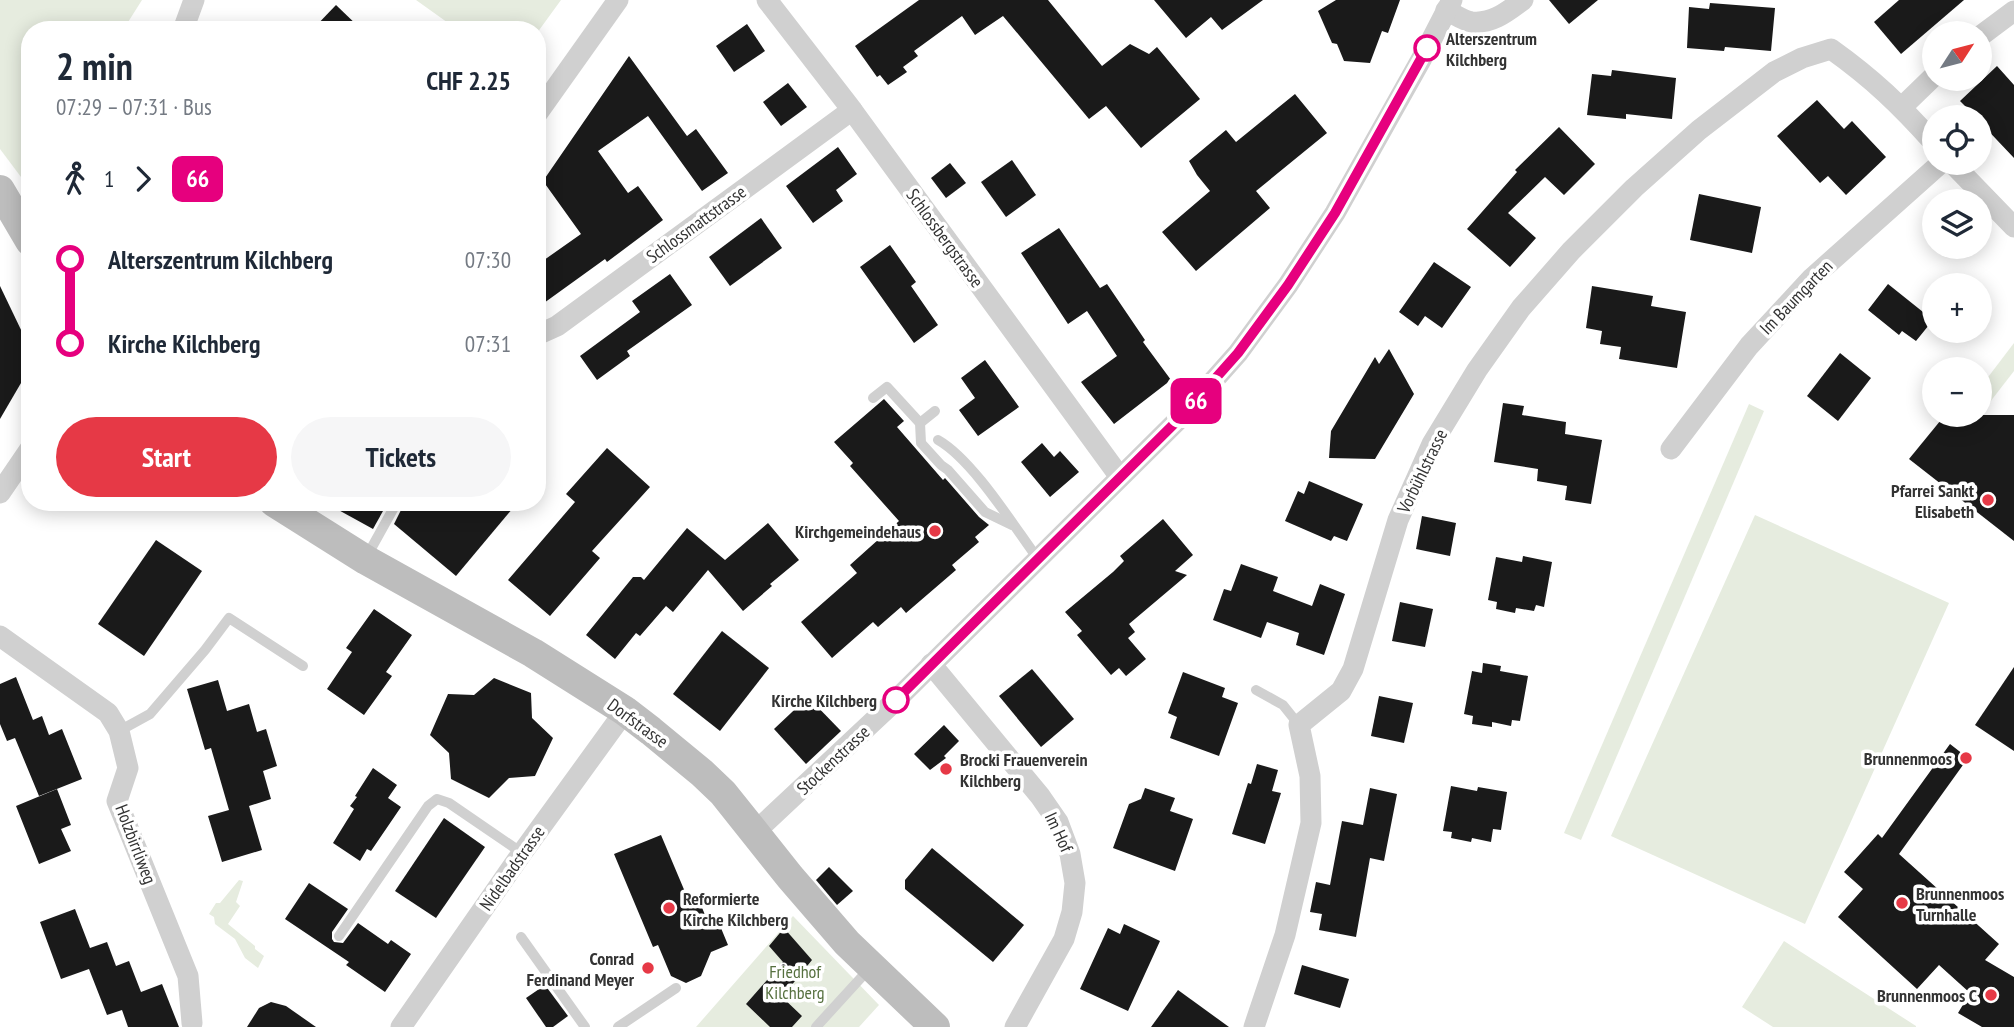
<!DOCTYPE html>
<meta charset="utf-8">
<style>
:root{--surface:#fff;--page:#f6f6f7;--text:#1f2937;--muted:#747a83;--accent:#e63946}
body{margin:0;font-family:"PT Sans Narrow",sans-serif;background:var(--page);color:var(--text);height:100vh;display:flex;flex-direction:column;font-size:26px;white-space:nowrap}
*{box-sizing:border-box;margin:0}
p{font-size:23px;color:var(--muted)}
.icon{flex:none;width:38px;height:38px;fill:none;stroke:currentColor;stroke-width:2;stroke-linecap:round;stroke-linejoin:round}
.map{position:relative;flex:1;overflow:hidden}
.panel{position:absolute;left:21px;top:21px;width:525px;height:490px;display:flex;flex-direction:column;background:var(--surface);border-radius:28px;box-shadow:0 4px 18px #0003}
.panel>*{flex:none}
.badge{padding:0 14px;border-radius:10px;font-size:24px;line-height:46px}
.needle{width:46px;rotate:54deg}
.fabs{position:absolute;left:1922px;top:21px;display:grid;gap:14px}
.fabs a{display:grid;place-items:center;width:70px;height:70px;border-radius:50%;background:var(--surface);box-shadow:0 4px 18px #0003;font-size:35px}
.map>.badge{position:absolute;translate:-50% -50%;box-shadow:0 0 0 4px #fff}
.legs{display:flex;align-items:center;gap:10px;height:77px;padding:0 35px;font-size:23px}
.legs p{margin-inline-start:auto}
.overview{display:flex;align-items:center;justify-content:space-between;height:119px;padding:0 35px}
h1{font-size:38px;font-weight:700;line-height:52px}
.action{display:flex;gap:14px;margin-top:auto;padding:14px 35px}
.action a{flex:1;height:80px;border-radius:42px;background:var(--accent);color:#fff;font-size:28px;font-weight:700;line-height:80px;text-align:center}
.action a+a{background:var(--page);color:var(--text)}
ul{padding:0 35px;list-style:none}
li{display:flex;align-items:center;gap:24px;height:84px;font-size:26px}
li i{display:grid;place-items:center;width:10px;height:100%;margin:0 9px;background:currentColor}
li i::after{content:'';width:18px;height:18px;margin:-9px;border:5px solid;border-radius:50%;background:var(--surface)}
li p{margin-inline-start:auto}
li:first-child i{background:linear-gradient(#0000 50%,currentColor 0)}
li:last-child i{background:linear-gradient(currentColor 50%,#0000 0)}
.map>svg:first-child{display:block}
.green{fill:#e6ecdf}
.building{fill:#1a1a1a}
.lines{fill:none;stroke-linecap:round;stroke-linejoin:round}
.lane{stroke:#d0d0d0;stroke-width:10}
.street{stroke:#d0d0d0;stroke-width:21}
.secondary{stroke:#bdbdbd;stroke-width:30}
.line-1-casing{stroke:#fff;stroke-width:16}
.line-1{stroke:#e6007e;stroke-width:10}
.stop-1-dot{fill:#fff;stroke:#e6007e;stroke-width:3.5}
.poi-dot{fill:#e63946;stroke:#fff;stroke-width:2.5}
.labels{text-anchor:middle;dominant-baseline:central;stroke-width:7;stroke-linejoin:round;paint-order:stroke}
.stop-label{font-size:18px;font-weight:bold;fill:#333;stroke:#fff;text-anchor:start}
.street-label{font-size:18px;fill:#333;stroke:#fff}
.poi-label{font-size:18px;font-weight:bold;fill:#333;stroke:#fff;text-anchor:end}
.park-label{font-size:18px;fill:#56703f;stroke:#fff}
</style>
<div class="map">
<svg width="2014" height="1027" viewBox="0 0 2014 1027">
<rect width="100%" height="100%" fill="#fff"/>
<g class="green">
<path d="M 0,0 L 142,0 L 123,30 L 30,30 L 30,180 L 27,185 L 0,149 Z"/>
<path d="M 416,0 L 561,0 L 537,33 L 537,30 L 458,30 Z"/>
<path d="M 2014,343 L 2014,371 L 1990,402 L 1979,394 L 1979,389 Z"/>
<path d="M 1749,404 L 1764,411 L 1581,840 L 1564,833 Z"/>
<path d="M 1755,515 L 1949,603 L 1805,924 L 1611,836 Z"/>
<path d="M 239,880 L 243,881 L 236,902 L 240,906 L 228,924 L 255,946 L 255,949 L 264,956 L 258,968 L 245,958 L 235,939 L 215,924 L 214,917 L 209,914 L 216,903 L 220,903 Z"/>
<path d="M 793,916 L 879,1005 L 859,1027 L 696,1027 Z"/>
<path d="M 1784,941 L 1916,1026 L 1916,1027 L 1773,1027 L 1742,1007 Z"/>
</g>
<g class="building">
<path d="M 919,0 L 1048,0 L 1102,66 L 1130,44 L 1149,54 L 1157,47 L 1200,99 L 1141,148 L 1106,106 L 1089,119 L 1003,16 L 975,35 L 962,16 L 914,51 L 918,56 L 903,67 L 907,72 L 888,85 L 880,75 L 877,77 L 855,46 Z"/>
<path d="M 1154,0 L 1263,0 L 1222,30 L 1211,17 L 1186,38 Z"/>
<path d="M 1336,0 L 1400,0 L 1388,33 L 1382,31 L 1370,63 L 1344,61 L 1337,44 L 1332,43 L 1318,11 Z"/>
<path d="M 1549,0 L 1598,0 L 1569,24 Z"/>
<path d="M 1899,0 L 1964,0 L 1901,54 L 1874,22 Z"/>
<path d="M 1710,3 L 1775,8 L 1771,51 L 1725,47 L 1724,51 L 1687,48 L 1689,7 L 1709,9 Z"/>
<path d="M 336,5 L 362,30 L 312,30 Z"/>
<path d="M 747,24 L 765,51 L 734,72 L 716,46 Z"/>
<path d="M 629,56 L 687,136 L 696,129 L 728,173 L 702,191 L 648,116 L 598,151 L 628,193 L 638,186 L 663,220 L 607,262 L 605,259 L 537,308 L 537,265 L 581,234 L 543,181 Z"/>
<path d="M 1997,66 L 2014,85 L 2014,158 L 1979,121 L 1979,117 L 1976,117 L 1960,101 Z"/>
<path d="M 1612,70 L 1676,78 L 1672,119 L 1626,114 L 1626,119 L 1587,115 L 1592,74 L 1611,76 Z"/>
<path d="M 788,83 L 807,107 L 781,126 L 763,102 Z"/>
<path d="M 1295,94 L 1327,133 L 1256,191 L 1270,208 L 1196,271 L 1162,232 L 1210,191 L 1197,175 L 1189,161 L 1226,130 L 1236,142 Z"/>
<path d="M 1817,100 L 1844,129 L 1852,121 L 1886,157 L 1846,195 L 1828,176 L 1820,183 L 1777,136 Z"/>
<path d="M 1559,127 L 1595,164 L 1564,195 L 1545,177 L 1508,213 L 1536,238 L 1510,267 L 1467,229 L 1517,172 L 1515,170 Z"/>
<path d="M 838,147 L 857,174 L 836,190 L 843,201 L 813,223 L 786,186 Z"/>
<path d="M 1012,160 L 1036,195 L 1006,217 L 981,182 Z"/>
<path d="M 950,163 L 966,183 L 946,198 L 931,178 Z"/>
<path d="M 1699,194 L 1761,207 L 1752,253 L 1690,240 Z"/>
<path d="M 761,218 L 782,248 L 730,286 L 709,257 Z"/>
<path d="M 1059,228 L 1100,288 L 1107,284 L 1145,340 L 1143,342 L 1171,380 L 1114,424 L 1081,382 L 1117,356 L 1087,311 L 1068,324 L 1021,253 Z"/>
<path d="M 890,245 L 916,282 L 911,286 L 938,325 L 914,343 L 860,267 Z"/>
<path d="M 1434,262 L 1471,287 L 1442,328 L 1425,316 L 1418,326 L 1399,312 Z"/>
<path d="M 670,274 L 692,305 L 627,351 L 630,356 L 597,380 L 580,356 L 640,312 L 632,301 Z"/>
<path d="M 1888,284 L 1933,320 L 1916,341 L 1902,331 L 1899,335 L 1868,310 Z"/>
<path d="M 0,286 L 23,334 L 25,354 L 21,383 L 0,419 Z"/>
<path d="M 1592,286 L 1653,296 L 1651,306 L 1686,312 L 1677,368 L 1619,359 L 1621,347 L 1600,344 L 1602,331 L 1586,328 Z"/>
<path d="M 1389,349 L 1414,394 L 1375,459 L 1329,458 L 1331,431 L 1375,357 L 1379,364 Z"/>
<path d="M 1840,353 L 1871,378 L 1838,421 L 1807,396 Z"/>
<path d="M 985,360 L 1019,407 L 978,436 L 959,410 L 975,398 L 961,378 Z"/>
<path d="M 884,399 L 904,421 L 897,427 L 943,480 L 945,478 L 979,517 L 989,525 L 975,537 L 979,542 L 952,565 L 956,570 L 906,613 L 901,607 L 878,627 L 873,622 L 832,658 L 801,622 L 857,573 L 850,565 L 899,521 L 850,466 L 853,463 L 834,442 Z"/>
<path d="M 1503,403 L 1524,406 L 1522,415 L 1566,422 L 1565,434 L 1602,440 L 1591,504 L 1565,500 L 1567,486 L 1537,481 L 1538,469 L 1494,462 Z"/>
<path d="M 1945,415 L 2014,415 L 2014,541 L 1909,459 Z"/>
<path d="M 1042,443 L 1054,457 L 1060,451 L 1079,472 L 1050,497 L 1021,462 Z"/>
<path d="M 607,448 L 650,487 L 592,551 L 600,558 L 550,616 L 508,580 L 575,502 L 566,494 Z"/>
<path d="M 1309,481 L 1363,504 L 1347,541 L 1334,536 L 1331,541 L 1285,521 L 1298,491 L 1304,494 Z"/>
<path d="M 324,502 L 388,502 L 373,529 Z"/>
<path d="M 405,502 L 518,502 L 456,576 L 394,524 Z"/>
<path d="M 1422,516 L 1456,523 L 1450,556 L 1416,549 Z"/>
<path d="M 1163,519 L 1193,555 L 1175,571 L 1187,575 L 1129,624 L 1135,632 L 1128,638 L 1146,659 L 1126,676 L 1119,668 L 1111,675 L 1077,635 L 1082,631 L 1065,612 L 1113,572 L 1124,561 L 1120,556 Z"/>
<path d="M 768,523 L 799,560 L 770,584 L 772,586 L 743,611 L 708,570 L 673,612 L 666,606 L 640,636 L 636,633 L 615,659 L 586,635 L 633,577 L 641,577 L 644,580 L 687,528 L 725,560 Z"/>
<path d="M 156,540 L 202,571 L 144,656 L 98,624 Z"/>
<path d="M 1523,556 L 1552,562 L 1544,607 L 1536,605 L 1534,611 L 1516,608 L 1515,613 L 1496,609 L 1497,602 L 1488,600 L 1496,557 L 1522,562 Z"/>
<path d="M 1241,564 L 1278,577 L 1273,591 L 1312,606 L 1320,584 L 1345,594 L 1324,655 L 1296,645 L 1299,633 L 1267,622 L 1261,638 L 1213,620 L 1224,589 L 1231,591 Z"/>
<path d="M 1400,602 L 1433,609 L 1425,647 L 1392,641 Z"/>
<path d="M 374,609 L 412,635 L 386,672 L 392,676 L 364,715 L 327,689 L 352,652 L 346,648 Z"/>
<path d="M 722,631 L 769,668 L 720,731 L 673,694 Z"/>
<path d="M 1483,663 L 1501,666 L 1500,671 L 1528,676 L 1520,721 L 1512,720 L 1511,726 L 1492,722 L 1492,727 L 1472,724 L 1473,716 L 1464,714 L 1472,671 L 1482,673 Z"/>
<path d="M 2014,667 L 2014,751 L 1975,725 Z"/>
<path d="M 1032,669 L 1074,719 L 1041,747 L 999,696 Z"/>
<path d="M 1183,672 L 1225,688 L 1222,697 L 1238,703 L 1219,756 L 1170,738 L 1177,717 L 1168,713 Z"/>
<path d="M 16,677 L 33,720 L 42,716 L 49,735 L 62,729 L 82,779 L 39,796 L 15,738 L 7,741 L 0,724 L 0,684 Z"/>
<path d="M 494,678 L 531,693 L 532,718 L 553,738 L 535,776 L 509,778 L 489,798 L 451,779 L 449,753 L 430,735 L 448,694 L 474,695 Z"/>
<path d="M 218,680 L 227,711 L 249,704 L 257,732 L 266,729 L 277,766 L 263,771 L 271,799 L 249,806 L 262,850 L 222,862 L 208,816 L 229,810 L 211,748 L 205,750 L 187,689 Z"/>
<path d="M 1379,696 L 1413,703 L 1404,743 L 1371,736 Z"/>
<path d="M 808,697 L 841,731 L 806,764 L 774,729 Z"/>
<path d="M 944,725 L 959,741 L 944,756 L 946,758 L 930,770 L 914,754 Z"/>
<path d="M 1950,744 L 1968,758 L 1899,854 L 1999,944 L 1985,960 L 2014,977 L 2014,1027 L 1982,1027 L 1958,1013 L 1970,993 L 1939,965 L 1917,989 L 1838,917 L 1863,889 L 1844,872 L 1878,834 L 1882,838 Z"/>
<path d="M 1257,764 L 1278,770 L 1272,791 L 1281,793 L 1265,844 L 1232,834 L 1248,783 L 1251,784 Z"/>
<path d="M 373,768 L 397,785 L 388,798 L 401,807 L 371,851 L 367,849 L 360,861 L 333,843 L 354,809 L 350,806 L 357,797 L 355,796 Z"/>
<path d="M 1451,786 L 1477,791 L 1478,787 L 1507,792 L 1501,830 L 1493,829 L 1491,842 L 1472,838 L 1471,842 L 1451,838 L 1452,832 L 1443,831 Z"/>
<path d="M 1145,788 L 1175,798 L 1170,811 L 1193,819 L 1175,871 L 1113,848 L 1129,804 L 1141,799 Z"/>
<path d="M 1370,788 L 1397,794 L 1384,861 L 1370,858 L 1356,937 L 1319,930 L 1322,914 L 1310,912 L 1316,882 L 1330,885 L 1342,821 L 1363,825 Z"/>
<path d="M 57,789 L 71,825 L 61,829 L 71,851 L 39,864 L 16,806 Z"/>
<path d="M 444,818 L 485,847 L 436,918 L 395,891 Z"/>
<path d="M 661,835 L 688,899 L 697,895 L 707,920 L 716,916 L 728,945 L 711,952 L 701,976 L 686,983 L 671,976 L 658,945 L 653,947 L 614,854 Z"/>
<path d="M 932,848 L 1024,925 L 993,962 L 905,889 L 905,880 Z"/>
<path d="M 829,867 L 853,891 L 837,905 L 816,880 Z"/>
<path d="M 309,883 L 348,909 L 332,932 L 332,939 L 334,942 L 343,943 L 358,923 L 388,944 L 391,940 L 411,954 L 385,992 L 346,965 L 349,962 L 285,919 Z"/>
<path d="M 75,909 L 90,948 L 107,942 L 116,966 L 129,961 L 141,992 L 162,984 L 179,1027 L 128,1027 L 122,1010 L 107,1015 L 89,969 L 61,979 L 40,922 Z"/>
<path d="M 1124,924 L 1160,941 L 1128,1011 L 1080,989 L 1108,928 L 1120,934 Z"/>
<path d="M 784,928 L 812,960 L 782,997 L 802,1016 L 792,1027 L 770,1027 L 746,1004 L 783,962 L 769,946 Z"/>
<path d="M 1302,965 L 1349,979 L 1340,1008 L 1294,994 Z"/>
<path d="M 545,985 L 568,1016 L 553,1027 L 546,1027 L 526,998 Z"/>
<path d="M 1178,990 L 1229,1027 L 1151,1027 Z"/>
<path d="M 271,1002 L 286,1006 L 316,1027 L 247,1027 L 259,1008 Z"/>
</g>
<g class="lines">
<g class="lane">
<path d="M 873,398 L 887,387 L 920,423 L 921,443 L 941,465 L 948,470 L 985,512 L 1012,525"/>
<path d="M 920,423 L 935,411"/>
<path d="M 938,440 C 973,460 1013,525 1038,559"/>
<path d="M 367,556 L 397,502"/>
<path d="M 1256,690 L 1283,705 L 1299,725"/>
<path d="M 119,731 L 150,714 L 205,650 L 229,618 L 303,666"/>
<path d="M 339,936 L 428,806 L 437,799 L 449,803 L 522,853"/>
<path d="M 521,937 L 585,1027"/>
<path d="M 618,1027 L 676,988"/>
<path d="M 816,1027 L 869,969"/>
</g>
<g class="street">
<path d="M 767,0 L 849,106 L 1120,477"/>
<path d="M 1446,10 C 1454,14 1464,21 1472,22 C 1493,24 1508,11 1523,0"/>
<path d="M 183,30 L 194,0"/>
<path d="M 1979,37 L 2014,11"/>
<path d="M 1902,107 L 1934,76"/>
<path d="M 537,114 L 618,0"/>
<path d="M 1952,163 L 2014,227"/>
<path d="M 537,335 L 557,326 L 852,110"/>
<path d="M 1671,449 L 1749,346 L 1812,278 L 1941,163"/>
<path d="M 0,493 L 30,449"/>
<path d="M 0,636 L 108,713 L 119,731 L 128,768 L 117,801 L 188,976 L 192,1023"/>
<path d="M 931,664 L 1040,796 L 1058,822 L 1070,854 L 1075,883 L 1072,912 L 1064,939 L 1015,1027"/>
<path d="M 755,832 L 896,700 L 1182,416 L 1238,353 L 1288,285 L 1335,213 L 1422,58 L 1452,0"/>
<path d="M 401,1027 L 522,853 L 625,711"/>
<path d="M 1254,1027 L 1285,935 L 1311,823 L 1310,776 L 1299,725 L 1341,691 L 1353,669 L 1398,520 L 1432,444 L 1477,370 L 1521,308 L 1571,251 L 1634,188 L 1699,130 L 1774,72 L 1802,58 L 1831,49 C 1873,79 1900,105 1934,143"/>
</g>
<g class="secondary">
<path d="M 0,190 L 30,241"/>
<path d="M 274,502 L 366,560 L 533,653 L 625,711 L 651,731 L 702,773 L 723,793 L 790,877 L 847,943 L 935,1027"/>
</g>
</g>
<g class="lines">
<g class="line-1-casing">
<path id="line-1" d="M 896,700 L 1182,416 L 1238,353 L 1288,285 L 1335,213 L 1427,48"/>
</g>
<use href="#line-1" class="line-1"/>
</g>
<g class="stop-1-dot">
<circle cx="1427" cy="48" r="12"/>
<circle cx="896" cy="700" r="12"/>
</g>
<g class="poi-dot">
<circle cx="1988" cy="500" r="7"/>
<circle cx="935" cy="531" r="7"/>
<circle cx="1966" cy="758" r="7"/>
<circle cx="946" cy="769" r="7"/>
<circle cx="1902" cy="903" r="7"/>
<circle cx="669" cy="908" r="7"/>
<circle cx="648" cy="968" r="7"/>
<circle cx="1991" cy="995" r="7"/>
</g>
<g class="labels">
<g class="stop-label">
<text x="1446" y="38">Alterszentrum<tspan x="1446" dy="21">Kilchberg</tspan></text>
<text x="877" y="700" text-anchor="end">Kirche Kilchberg</text>
</g>
<g class="street-label">
<text transform="translate(696 224) rotate(-36)">Schlossmattstrasse</text>
<text transform="translate(945 238) rotate(54)">Schlossbergstrasse</text>
<text transform="translate(1796 297) rotate(-46)">Im Baumgarten</text>
<text transform="translate(1422 471) rotate(-64)">Vorbühlstrasse</text>
<text transform="translate(638 723) rotate(36)">Dorfstrasse</text>
<text transform="translate(833 760) rotate(-43)">Stockenstrasse</text>
<text transform="translate(1059 832) rotate(65)">Im Hof</text>
<text transform="translate(136 844) rotate(69)">Holzbirrliweg</text>
<text transform="translate(512 868) rotate(-55)">Nidelbadstrasse</text>
</g>
<g class="poi-label">
<text x="1974" y="490">Pfarrei Sankt<tspan x="1974" dy="21">Elisabeth</tspan></text>
<text x="921" y="531">Kirchgemeindehaus</text>
<text x="1952" y="758">Brunnenmoos</text>
<text x="960" y="759" text-anchor="start">Brocki Frauenverein<tspan x="960" dy="21">Kilchberg</tspan></text>
<text x="1916" y="893" text-anchor="start">Brunnenmoos<tspan x="1916" dy="21">Turnhalle</tspan></text>
<text x="683" y="898" text-anchor="start">Reformierte<tspan x="683" dy="21">Kirche Kilchberg</tspan></text>
<text x="634" y="958">Conrad<tspan x="634" dy="21">Ferdinand Meyer</tspan></text>
<text x="1977" y="995">Brunnenmoos C</text>
</g>
<g class="park-label">
<text x="795" y="971">Friedhof<tspan x="795" dy="21">Kilchberg</tspan></text>
</g>
</g>
</svg>
<div class="fabs">
<a><svg class="needle" viewBox="-14 -14 28 28"><path d="M0-13l5 13h-10z" fill="#e53935"/><path d="M0 13l5-13h-10z" fill="#747a83"/></svg></a>
<a><svg class="icon" aria-label="locate" viewBox="0 0 24 24"><circle cx="12" cy="12" r="6"/><path d="M12 2v4M12 18v4M2 12h4M18 12h4"/></svg></a>
<a><svg class="icon" aria-label="layers" viewBox="0 0 24 24"><path d="M12 4l9 5-9 5-9-5zM3 14l9 5 9-5"/></svg></a>
<a>+</a>
<a>−</a>
</div>
<b class="badge" style="left:1196px;top:401px;background:#e6007e;color:#fff">66</b>
<section class="panel">
<div class="overview"><div><h1>2 min</h1><p>07:29 – 07:31 · Bus</p></div><b>CHF 2.25</b></div>
<div class="legs"><svg class="icon" aria-label="walk" viewBox="0 0 24 24"><circle cx="13" cy="4" r="2"/><path d="M13 8l-2 6 4 7M11 14l-3 7M7 12l3-4h3l4 4"/></svg>1<svg class="icon" aria-label="forward" viewBox="0 0 24 24"><path d="M9 5l7 7-7 7"/></svg><b class="badge" style="background:#e6007e;color:#fff">66</b></div>
<ul>
<li><i style="color:#e6007e"></i><b>Alterszentrum Kilchberg</b><p>07:30</p></li>
<li><i style="color:#e6007e"></i><b>Kirche Kilchberg</b><p>07:31</p></li>
</ul>
<div class="action"><a>Start</a><a>Tickets</a></div>
</section>
</div>
